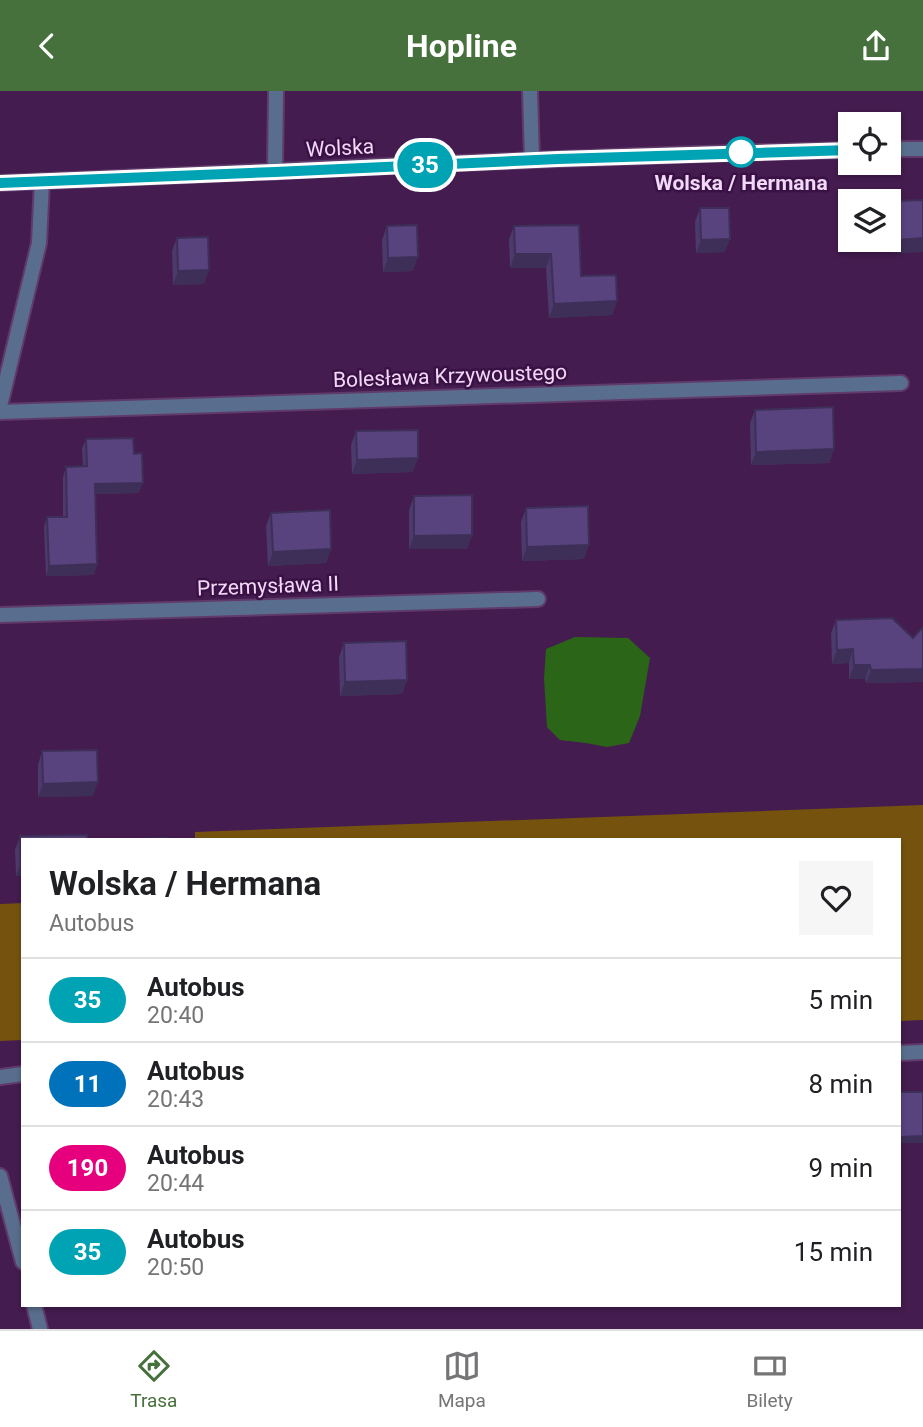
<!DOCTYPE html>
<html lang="pl">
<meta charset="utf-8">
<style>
:root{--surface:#fff;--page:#f6f6f6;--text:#202124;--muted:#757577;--line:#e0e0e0;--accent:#47713c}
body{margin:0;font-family:Roboto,sans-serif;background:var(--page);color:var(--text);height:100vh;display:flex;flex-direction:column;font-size:26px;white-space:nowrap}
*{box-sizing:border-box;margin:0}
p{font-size:23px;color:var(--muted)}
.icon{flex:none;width:38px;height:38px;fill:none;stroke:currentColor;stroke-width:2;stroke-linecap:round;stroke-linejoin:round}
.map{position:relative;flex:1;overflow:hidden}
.panel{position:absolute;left:21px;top:747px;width:880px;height:469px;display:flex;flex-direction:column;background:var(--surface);border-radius:0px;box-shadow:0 2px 5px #0004}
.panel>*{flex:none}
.badge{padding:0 14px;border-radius:23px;font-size:24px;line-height:46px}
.controls{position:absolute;left:838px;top:21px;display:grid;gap:14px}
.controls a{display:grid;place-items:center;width:63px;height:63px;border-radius:0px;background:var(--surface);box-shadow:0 2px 5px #0004;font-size:35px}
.map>.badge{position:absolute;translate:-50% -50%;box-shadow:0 0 0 4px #fff}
.round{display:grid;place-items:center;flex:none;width:74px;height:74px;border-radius:0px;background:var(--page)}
.head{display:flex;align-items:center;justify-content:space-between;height:119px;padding:0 28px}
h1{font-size:33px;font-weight:700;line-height:52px}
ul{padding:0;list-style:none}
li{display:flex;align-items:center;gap:21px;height:84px;padding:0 28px;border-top:2px solid var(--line)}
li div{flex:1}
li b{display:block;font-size:26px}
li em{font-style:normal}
li .badge{min-width:77px;font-weight:700;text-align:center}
header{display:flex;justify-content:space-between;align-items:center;height:91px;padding:0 28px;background:var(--accent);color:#fff;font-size:32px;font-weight:700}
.menu{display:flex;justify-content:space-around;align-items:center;height:98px;border-top:2px solid var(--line);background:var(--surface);font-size:19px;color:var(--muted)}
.menu a{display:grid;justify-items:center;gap:4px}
.menu .on{color:var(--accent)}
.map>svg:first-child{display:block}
.green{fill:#75530f}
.water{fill:#2b6618}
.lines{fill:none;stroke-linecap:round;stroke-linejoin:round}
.service-casing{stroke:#603a6a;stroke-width:18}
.minor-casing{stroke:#603a6a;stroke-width:18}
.tertiary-casing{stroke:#603a6a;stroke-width:18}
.service{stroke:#596e8e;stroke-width:14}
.minor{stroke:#596e8e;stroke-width:14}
.tertiary{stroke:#596e8e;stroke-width:14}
.wall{fill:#4c3a6c}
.shaded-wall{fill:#3e2f58}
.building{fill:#58437e;stroke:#3e2f58;stroke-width:2}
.line-casing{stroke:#fff;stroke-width:16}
.line{stroke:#00a3b4;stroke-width:10}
.stop-dot{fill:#fff;stroke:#00a3b4;stroke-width:3.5}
.labels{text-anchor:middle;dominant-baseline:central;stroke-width:5;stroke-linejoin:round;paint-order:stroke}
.street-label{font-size:21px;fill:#f1d8f7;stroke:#3a1144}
.stop-label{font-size:21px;font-weight:bold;fill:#f1d8f7;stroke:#3a1144}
</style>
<header><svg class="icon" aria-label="back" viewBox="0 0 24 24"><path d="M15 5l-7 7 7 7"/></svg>Hopline<svg class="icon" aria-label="share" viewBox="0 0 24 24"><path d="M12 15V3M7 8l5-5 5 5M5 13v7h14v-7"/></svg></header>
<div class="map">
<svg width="923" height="1238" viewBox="0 0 923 1238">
<rect width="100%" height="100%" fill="#441c4f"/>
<g class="green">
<path d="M 923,714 L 923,929 L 900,930 L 900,749 L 195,749 L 195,741 Z"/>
<path d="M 23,812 L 23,949 L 0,950 L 0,813 Z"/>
</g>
<path class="water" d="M 575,546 L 628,547 L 650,567 L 640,625 L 629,652 L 607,656 L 586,652 L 560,649 L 547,636 L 544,587 L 546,558 Z"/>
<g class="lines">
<g class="service-casing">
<g id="service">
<path d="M 900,962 L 923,961"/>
<path d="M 0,986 L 23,983"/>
</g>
</g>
<g class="minor-casing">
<g id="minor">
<path d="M 530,0 L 532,69"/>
<path d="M 275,81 L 276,0"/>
<path d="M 0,315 L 39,152 L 42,90"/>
<path d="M 0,321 L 901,292"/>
<path d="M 0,524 L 538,508"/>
<path d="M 0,1085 L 23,1171"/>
<path d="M 34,1214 L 40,1238"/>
</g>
</g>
<g class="tertiary-casing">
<g id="tertiary">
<path d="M 889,58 L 923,58"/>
<path d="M 0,92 C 283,81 567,65 850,59"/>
</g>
</g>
<use href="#service" class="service"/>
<use href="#minor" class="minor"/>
<use href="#tertiary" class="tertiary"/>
</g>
<g class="wall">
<path d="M 923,109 L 923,161 L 893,162 L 891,124 L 896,110 Z"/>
<path d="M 700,117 L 725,161 L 696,162 L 695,131 Z"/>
<path d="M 387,135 L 413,180 L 383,181 L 382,149 Z"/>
<path d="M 514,135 L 581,185 L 617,210 L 612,224 L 549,227 L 546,177 L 510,177 L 509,148 Z"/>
<path d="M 177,147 L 204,193 L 173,194 L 172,160 Z"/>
<path d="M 755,319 L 834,358 L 829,372 L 751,374 L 750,332 Z"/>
<path d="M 356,340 L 413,381 L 352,383 L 351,354 Z"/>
<path d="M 86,348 L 134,363 L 139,402 L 95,403 L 97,473 L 94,484 L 46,485 L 44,436 L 47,426 L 63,426 L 63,386 L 66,376 L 83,376 L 82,358 Z"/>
<path d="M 414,405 L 472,444 L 467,458 L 409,458 L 409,419 Z"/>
<path d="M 526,417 L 584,468 L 522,470 L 521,431 Z"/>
<path d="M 271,422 L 331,458 L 326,472 L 268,475 L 266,435 Z"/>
<path d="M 836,529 L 923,591 L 866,592 L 865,588 L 849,588 L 849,572 L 832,573 L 831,542 Z"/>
<path d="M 344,552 L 407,589 L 402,603 L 340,605 L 339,566 Z"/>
<path d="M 42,660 L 93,705 L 38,706 L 38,674 Z"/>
<path d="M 20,745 L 23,749 L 23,785 L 16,785 L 15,759 Z"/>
</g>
<g class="shaded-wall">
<path d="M 923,147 L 923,161 L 893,162 L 898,149 Z"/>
<path d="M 730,148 L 725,161 L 696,162 L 701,149 Z"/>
<path d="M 515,163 L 551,163 L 546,177 L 510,177 Z"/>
<path d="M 418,166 L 413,180 L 383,181 L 388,167 Z"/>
<path d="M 209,179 L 204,193 L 173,194 L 178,180 Z"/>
<path d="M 617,210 L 612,224 L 549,227 L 554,213 Z"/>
<path d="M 834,358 L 829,372 L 751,374 L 756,361 Z"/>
<path d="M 418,367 L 413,381 L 352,383 L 357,369 Z"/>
<path d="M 143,392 L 139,402 L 91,403 L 95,393 Z"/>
<path d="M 472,444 L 467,458 L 409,458 L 414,445 Z"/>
<path d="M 589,454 L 584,468 L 522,470 L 527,456 Z"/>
<path d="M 331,458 L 326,472 L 268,475 L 273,461 Z"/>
<path d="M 97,473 L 94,484 L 46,485 L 49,475 Z"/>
<path d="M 853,558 L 849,572 L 832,573 L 837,559 Z"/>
<path d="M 854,574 L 870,574 L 865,588 L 849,588 Z"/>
<path d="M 923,578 L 923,591 L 866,592 L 871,579 Z"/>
<path d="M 407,589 L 402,603 L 340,605 L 345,591 Z"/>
<path d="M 98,691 L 93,705 L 38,706 L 43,693 Z"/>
<path d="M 21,772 L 23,772 L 23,785 L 16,785 Z"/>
<path d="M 923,1045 L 923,1052 L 900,1052 L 900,1046 Z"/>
</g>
<g class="building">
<path d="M 923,109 L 923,147 L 898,149 L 896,110 Z"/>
<path d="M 700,117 L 729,117 L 730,148 L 701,149 Z"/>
<path d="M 417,134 L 418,166 L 388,167 L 387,135 Z"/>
<path d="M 579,134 L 581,185 L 616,184 L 617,210 L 554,213 L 551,163 L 515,163 L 514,135 Z"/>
<path d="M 208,146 L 209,179 L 178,180 L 177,147 Z"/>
<path d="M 833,316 L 834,358 L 756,361 L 755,319 Z"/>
<path d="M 418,339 L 418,367 L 357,369 L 356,340 Z"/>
<path d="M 133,347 L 134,363 L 142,362 L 143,392 L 95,393 L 97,473 L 49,475 L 47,426 L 67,426 L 66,376 L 87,375 L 86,348 Z"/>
<path d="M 472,404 L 472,444 L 414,445 L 414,405 Z"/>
<path d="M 588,415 L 589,454 L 527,456 L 526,417 Z"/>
<path d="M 330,419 L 331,458 L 273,461 L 271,422 Z"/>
<path d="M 892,527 L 913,547 L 923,536 L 923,578 L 871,579 L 870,574 L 854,574 L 853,558 L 837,559 L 836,529 Z"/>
<path d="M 406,550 L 407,589 L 345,591 L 344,552 Z"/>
<path d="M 97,659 L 98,691 L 43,693 L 42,660 Z"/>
<path d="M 87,744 L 88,749 L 23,749 L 23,772 L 21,772 L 20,745 Z"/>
<path d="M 167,747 L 167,749 L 140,749 L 140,748 Z"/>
<path d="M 900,1001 L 923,1001 L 923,1045 L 900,1046 Z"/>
</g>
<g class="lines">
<g class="line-casing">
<path id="line" d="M 0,92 L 275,81 L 558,68 L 850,59"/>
</g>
<use href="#line" class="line"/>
</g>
<circle class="stop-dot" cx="741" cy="61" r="14"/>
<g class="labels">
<g class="street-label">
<text transform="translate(340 57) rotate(-3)">Wolska</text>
<text transform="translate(450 285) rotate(-2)">Bolesława Krzywoustego</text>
<text transform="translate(268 495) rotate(-2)">Przemysława II</text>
</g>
<g class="stop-label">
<text x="741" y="92">Wolska / Hermana</text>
</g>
</g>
</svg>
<div class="controls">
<a><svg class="icon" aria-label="locate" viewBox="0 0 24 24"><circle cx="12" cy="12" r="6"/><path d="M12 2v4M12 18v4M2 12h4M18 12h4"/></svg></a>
<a><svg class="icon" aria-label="layers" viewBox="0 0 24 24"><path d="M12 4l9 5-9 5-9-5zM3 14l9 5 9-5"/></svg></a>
</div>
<b class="badge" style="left:425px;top:74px;background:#00a3b4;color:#fff">35</b>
<section class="panel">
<div class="head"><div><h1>Wolska / Hermana</h1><p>Autobus</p></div><a class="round"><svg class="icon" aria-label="heart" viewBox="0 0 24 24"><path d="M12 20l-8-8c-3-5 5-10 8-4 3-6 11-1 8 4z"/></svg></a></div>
<ul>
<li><span class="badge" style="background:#00a3b4;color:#fff">35</span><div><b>Autobus</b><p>20:40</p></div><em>5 min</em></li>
<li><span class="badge" style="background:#0072bc;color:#fff">11</span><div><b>Autobus</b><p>20:43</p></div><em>8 min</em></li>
<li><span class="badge" style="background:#e6007e;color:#fff">190</span><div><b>Autobus</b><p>20:44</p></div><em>9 min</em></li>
<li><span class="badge" style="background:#00a3b4;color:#fff">35</span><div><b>Autobus</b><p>20:50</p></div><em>15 min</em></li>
</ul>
</section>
</div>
<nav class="menu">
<a class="on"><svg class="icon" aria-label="directions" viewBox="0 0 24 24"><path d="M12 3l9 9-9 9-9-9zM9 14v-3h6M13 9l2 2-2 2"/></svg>Trasa</a>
<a><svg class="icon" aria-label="map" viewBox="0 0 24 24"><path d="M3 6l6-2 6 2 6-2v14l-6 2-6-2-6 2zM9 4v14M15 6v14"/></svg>Mapa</a>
<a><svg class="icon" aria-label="tickets" viewBox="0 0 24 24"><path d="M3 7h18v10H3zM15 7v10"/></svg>Bilety</a>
</nav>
